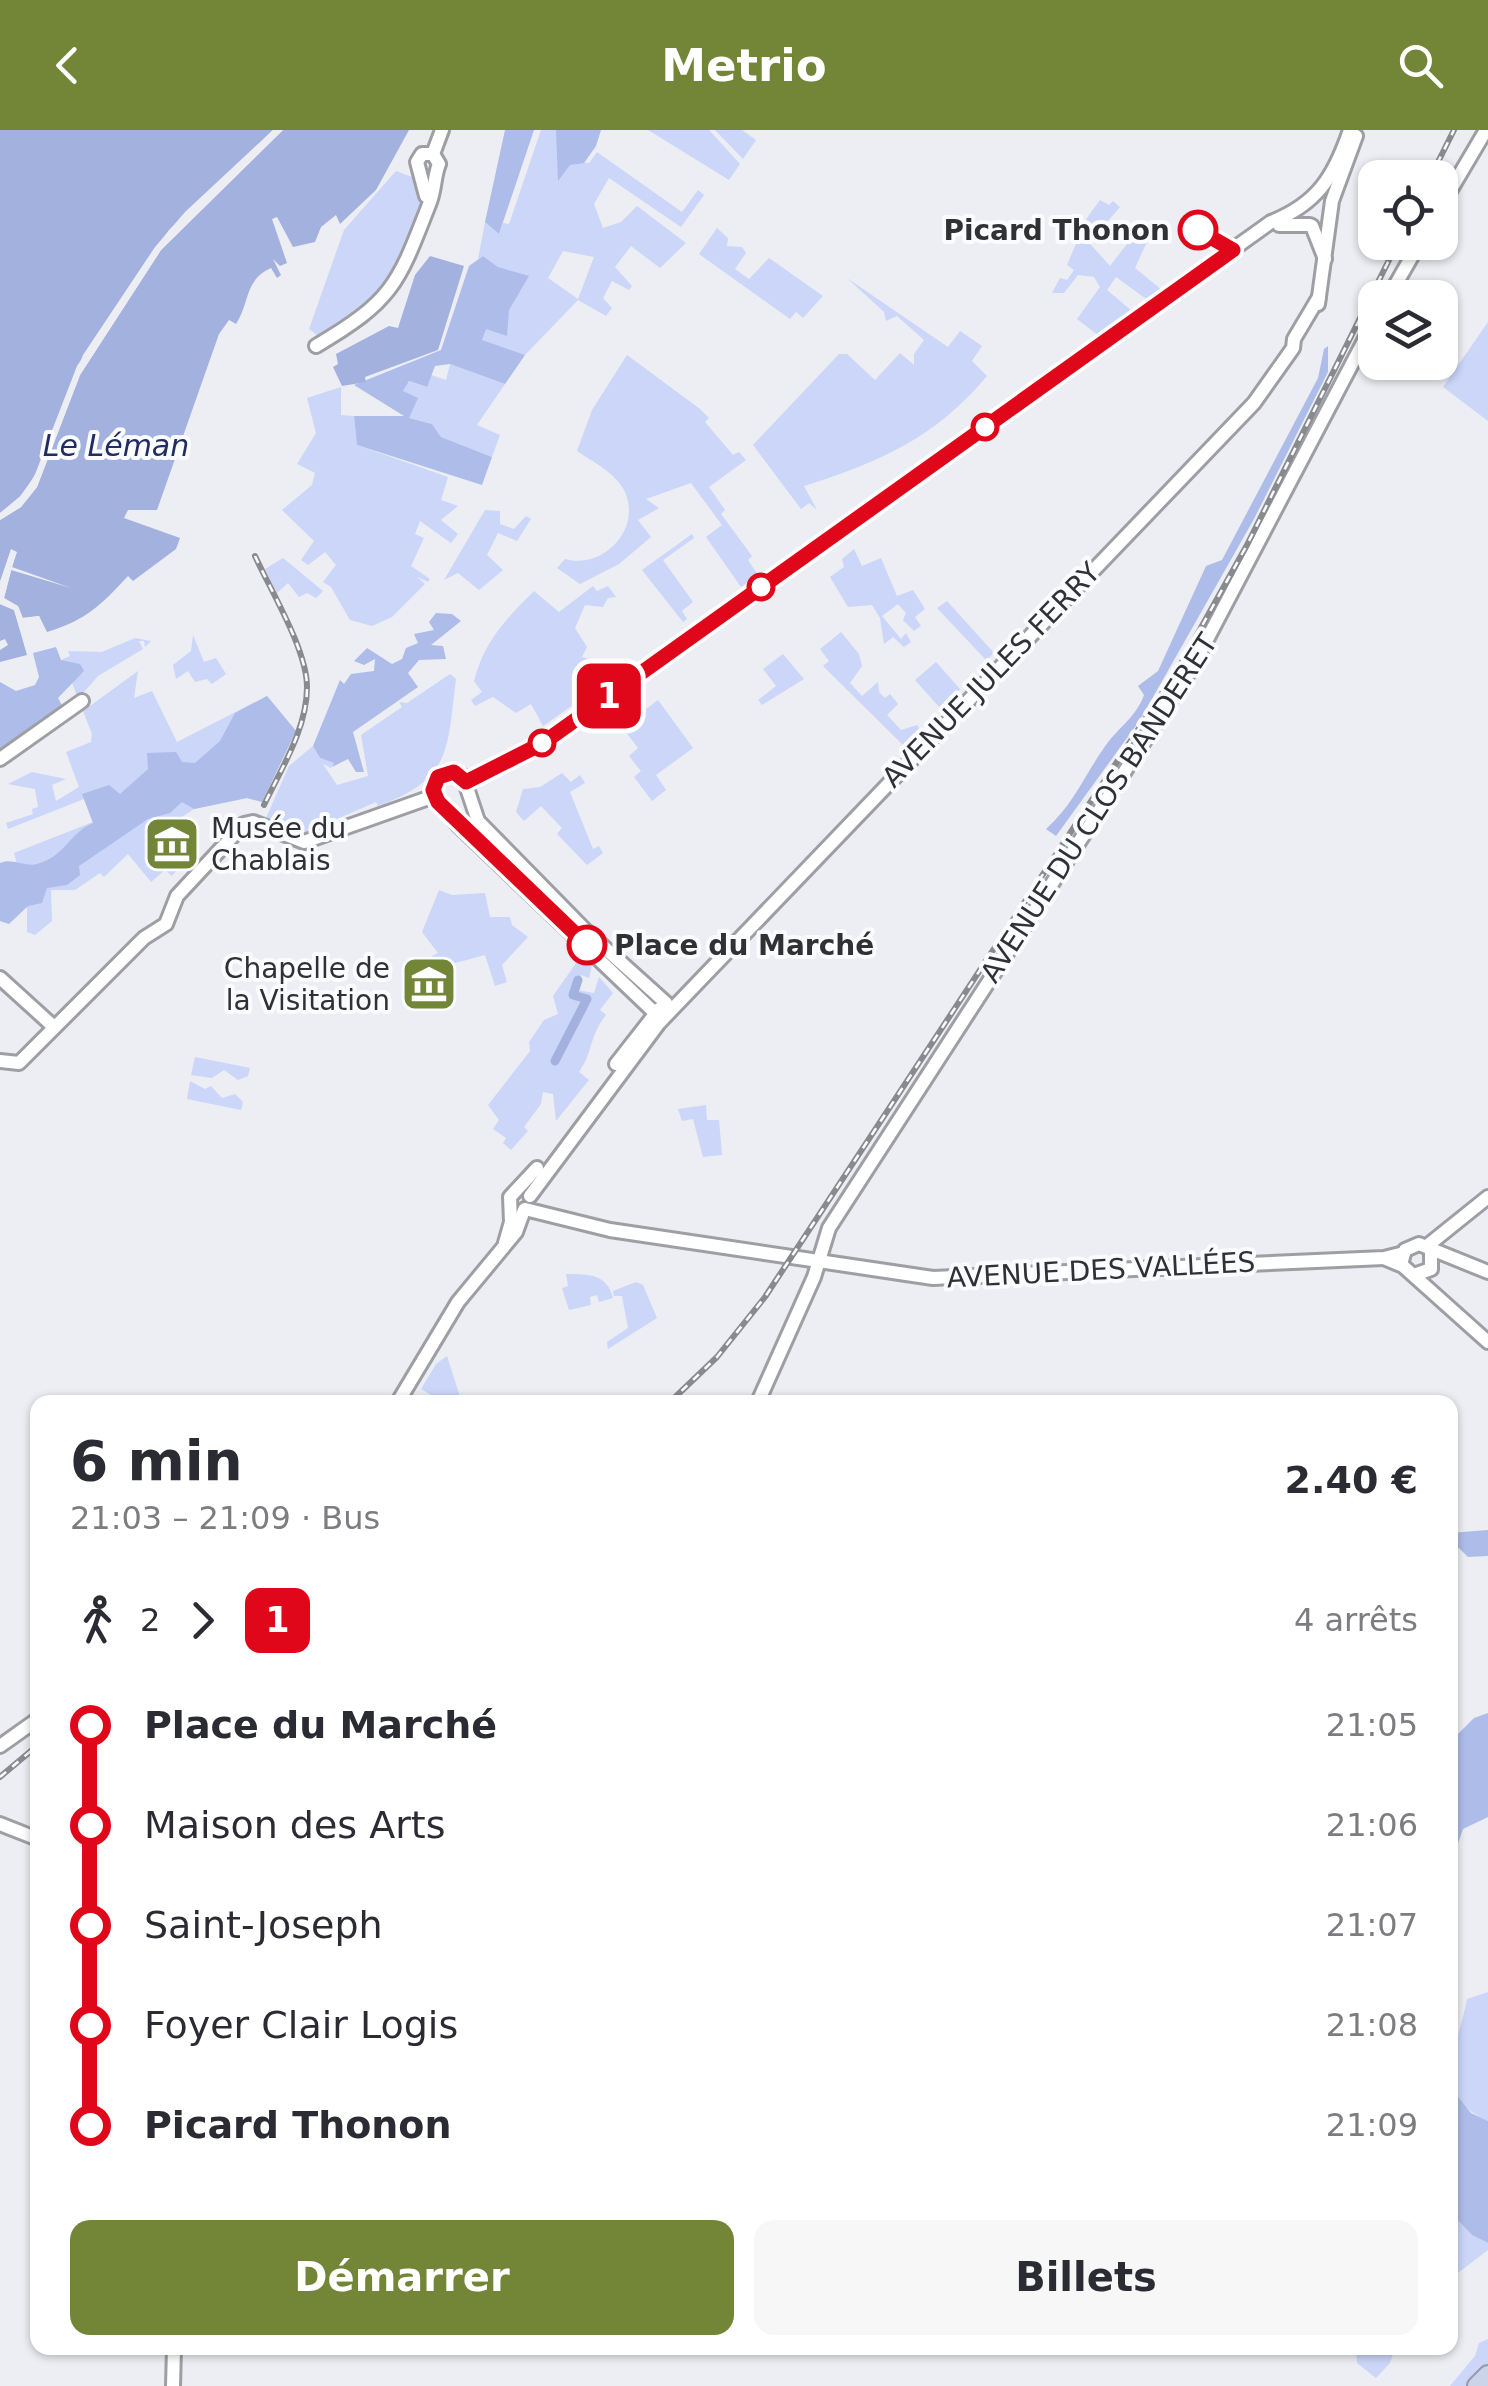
<!DOCTYPE html>
<html lang="fr">
<meta charset="utf-8">
<style>
:root{--surface:#fff;--page:#f7f7f7;--text:#2b2b33;--muted:#7c7c81;--accent:#738637}
body{margin:0;font-family:"DejaVu Sans",sans-serif;background:var(--page);color:var(--text);height:100vh;display:flex;flex-direction:column;font-size:38px;white-space:nowrap}
*{box-sizing:border-box;margin:0}
p{font-size:32px;color:var(--muted)}
.icon{flex:none;width:55px;height:55px;fill:none;stroke:currentColor;stroke-width:2;stroke-linecap:round;stroke-linejoin:round}
.map{position:relative;flex:1;overflow:hidden}
.sheet{position:absolute;left:30px;top:1265px;width:1428px;height:960px;display:flex;flex-direction:column;background:var(--surface);border-radius:20px;box-shadow:0 2px 8px #0004}
.sheet>*{flex:none}
.badge{padding:0 20px;border-radius:15px;font-size:35px;line-height:65px}
.fabs{position:absolute;left:1358px;top:30px;display:grid;gap:20px}
.fabs a{display:grid;place-items:center;width:100px;height:100px;border-radius:20px;background:var(--surface);box-shadow:0 2px 8px #0004;font-size:50px}
.map>.badge{position:absolute;translate:-50% -50%;box-shadow:0 0 0 5px #fff}
.legs{display:flex;align-items:center;gap:15px;height:110px;padding:0 40px;font-size:32px}
.legs p{margin-inline-start:auto}
.head{display:flex;align-items:center;justify-content:space-between;height:170px;padding:0 40px}
h1{font-size:55px;font-weight:600;line-height:75px}
.button{display:flex;gap:20px;margin-top:auto;padding:20px 40px}
.button a{flex:1;height:115px;border-radius:20px;background:var(--accent);color:#fff;font-size:40px;font-weight:600;line-height:115px;text-align:center}
.button a+a{background:var(--page);color:var(--text)}
ul{padding:0 40px;list-style:none}
li{display:flex;align-items:center;gap:35px;height:100px;font-size:38px}
li i{display:grid;place-items:center;width:15px;height:100%;margin:0 12px;background:currentColor}
li i::after{content:'';width:25px;height:25px;margin:-12px;border:8px solid;border-radius:50%;background:var(--surface)}
li p{margin-inline-start:auto}
li:first-child i{background:linear-gradient(#0000 50%,currentColor 0)}
li:last-child i{background:linear-gradient(currentColor 50%,#0000 0)}
header{display:flex;justify-content:space-between;align-items:center;height:130px;padding:0 40px;background:var(--accent);color:#fff;font-size:45px;font-weight:600}
.map>svg:first-child{display:block}
.green{fill:#cbd6f9;fill-rule:evenodd}
.forest{fill:#adbce9}
.water{fill:#a3b1de}
.pier{fill:#eceef3}
.lines{fill:none;stroke-linecap:round;stroke-linejoin:round}
.canal{stroke:#a3b1de;stroke-width:9}
.secondary-casing{stroke:#9e9fa4;stroke-width:18}
.highway-casing{stroke:#959baa;stroke-width:22}
.secondary{stroke:#fff;stroke-width:12}
.highway{stroke:#ccd4ea;stroke-width:18}
.rail-casing{stroke:#888a8d;stroke-width:6}
.rail{stroke:#fafbfe;stroke-width:2.5;stroke-dasharray:8;stroke-linecap:butt}
.line-1-casing{stroke:#fff;stroke-width:22}
.line-1{stroke:#e1071b;stroke-width:15}
.stop-1-dot{fill:#fff;stroke:#e1071b;stroke-width:5}
.labels{text-anchor:middle;dominant-baseline:central;stroke-width:8;stroke-linejoin:round;paint-order:stroke}
.stop-label{font-size:28px;font-weight:bold;fill:#303133;stroke:#fafbfe;text-anchor:end}
.street-label{font-size:28px;fill:#303133;stroke:#fafbfe}
.poi-label{font-size:28px;fill:#303133;stroke:#fafbfe;text-anchor:start}
.water-label{font-size:30px;font-style:italic;fill:#212c63;stroke:#fafbfe}
</style>
<header><svg class="icon" aria-label="back" viewBox="0 0 24 24"><path d="M15 5l-7 7 7 7"/></svg>Metrio<svg class="icon" aria-label="search" viewBox="0 0 24 24"><circle cx="10" cy="10" r="6"/><path d="M15 15l6 6"/></svg></header>
<div class="map">
<svg width="1488" height="2256" viewBox="0 0 1488 2256">
<rect width="100%" height="100%" fill="#eceef3"/>
<g class="green">
<path d="M 541,0 L 556,0 L 565,31 L 589,33 L 597,22 L 682,82 L 698,60 L 704,65 L 681,97 L 609,48 L 594,74 L 603,98 L 621,92 L 637,76 L 686,113 L 660,138 L 631,116 L 615,137 L 632,156 L 629,160 L 612,151 L 603,168 L 612,178 L 606,186 L 578,170 L 525,225 L 482,211 L 498,137 L 483,126 L 478,129 L 485,92 L 499,104 L 503,93 L 509,94 ZM 563,121 L 594,127 L 578,169 L 548,148 Z"/>
<path d="M 648,0 L 709,0 L 740,34 L 729,50 Z"/>
<path d="M 715,0 L 742,0 L 756,10 L 743,29 Z"/>
<path d="M 396,41 L 418,49 C 429,84 405,139 380,166 C 365,182 340,195 321,208 L 309,199 L 344,100 Z"/>
<path d="M 1100,70 L 1109,75 L 1113,71 L 1120,77 L 1100,100 L 1090,97 L 1083,106 L 1110,136 L 1134,105 L 1147,112 L 1135,138 L 1162,160 L 1149,171 L 1116,147 L 1107,160 L 1133,182 L 1099,206 L 1077,189 L 1100,157 L 1094,147 L 1078,145 L 1064,163 L 1052,163 L 1060,148 L 1067,150 L 1074,140 L 1067,135 L 1087,88 Z"/>
<path d="M 717,98 L 728,108 L 727,116 L 742,117 L 746,123 L 735,139 L 749,149 L 769,128 L 823,166 L 803,188 L 796,182 L 790,189 L 699,124 Z"/>
<path d="M 847,148 L 948,217 L 960,201 L 982,216 L 972,231 L 987,246 C 935,308 880,332 804,356 L 817,380 L 809,373 L 801,379 L 753,315 L 839,224 L 847,224 L 875,250 L 900,223 L 914,235 L 914,224 L 924,210 L 897,186 L 886,191 L 884,182 Z"/>
<path d="M 1488,192 L 1488,291 L 1443,257 Z"/>
<path d="M 627,225 L 700,279 L 709,288 L 705,292 L 733,325 L 739,322 L 746,330 L 709,357 L 725,380 L 721,384 L 752,426 L 748,430 L 758,445 L 741,457 L 706,407 L 722,395 L 691,353 L 646,369 L 659,378 L 638,390 L 651,407 L 619,434 L 580,454 L 557,438 L 565,429 C 602,440 642,400 625,362 C 616,343 593,332 577,321 L 592,280 Z"/>
<path d="M 450,234 L 505,254 L 477,295 L 500,305 L 492,327 L 441,307 L 432,294 L 409,288 L 403,261 L 408,251 L 426,257 L 431,245 L 446,250 Z"/>
<path d="M 341,257 L 341,285 L 354,286 L 357,315 L 448,347 L 441,370 L 458,376 L 441,390 L 458,404 L 451,413 L 420,391 L 415,404 L 424,408 L 411,436 L 430,449 L 428,452 L 417,447 L 425,454 L 392,487 L 372,496 L 350,490 L 331,457 L 323,452 L 336,435 L 325,422 L 308,435 L 301,430 L 314,411 L 282,380 L 312,355 L 315,343 L 297,334 L 316,303 L 307,268 Z"/>
<path d="M 485,380 L 500,381 L 500,394 L 514,399 L 526,386 L 531,389 L 517,411 L 498,403 L 487,425 L 503,440 L 479,460 L 458,443 L 444,450 Z"/>
<path d="M 692,404 L 694,408 L 663,430 L 693,472 L 682,481 L 687,489 L 683,492 L 642,440 Z"/>
<path d="M 854,419 L 862,436 L 881,428 L 897,466 L 913,460 L 925,479 L 915,487 L 921,496 L 914,501 L 903,490 L 906,483 L 898,474 L 882,486 L 901,509 L 906,503 L 911,512 L 904,517 L 893,507 L 884,514 L 880,488 L 872,475 L 848,477 L 830,447 L 844,437 L 842,429 Z"/>
<path d="M 283,428 L 323,461 L 316,468 L 307,463 L 299,467 L 288,453 L 277,463 L 265,439 Z"/>
<path d="M 593,456 L 597,461 L 608,456 L 616,467 L 608,468 L 603,477 L 585,475 L 575,498 L 587,517 L 582,527 L 609,535 L 616,545 L 543,596 L 531,574 L 516,583 L 493,567 L 475,576 L 471,570 L 482,562 L 474,551 C 484,511 506,489 534,461 L 559,482 Z"/>
<path d="M 947,471 L 994,523 L 986,530 L 937,478 Z"/>
<path d="M 841,502 L 859,524 L 862,536 L 850,553 L 862,566 L 878,552 L 879,562 L 885,568 L 890,564 L 898,574 L 887,585 L 901,600 L 917,595 L 921,600 L 905,617 L 823,536 L 829,531 L 820,519 Z"/>
<path d="M 193,505 L 204,532 L 216,528 L 226,544 L 212,554 L 207,549 L 195,552 L 188,541 L 176,549 L 173,535 L 191,521 Z"/>
<path d="M 135,508 L 151,511 L 145,517 L 144,511 L 139,511 L 143,519 L 98,546 L 78,569 L 71,550 L 84,542 L 61,530 L 70,526 L 68,521 L 102,522 Z"/>
<path d="M 783,524 L 804,549 L 762,575 L 758,570 L 776,556 L 763,539 Z"/>
<path d="M 936,532 L 960,559 L 941,579 L 915,550 Z"/>
<path d="M 138,541 L 134,568 L 152,561 L 177,612 L 267,566 L 296,601 L 262,672 L 247,668 L 194,679 L 158,703 L 172,724 L 183,716 L 190,724 L 172,746 L 165,740 L 151,752 L 128,724 L 104,747 L 100,743 L 75,760 L 51,760 L 52,791 L 35,805 L 27,802 L 27,771 L 14,723 L 93,692 L 84,669 L 8,699 L 6,693 L 33,684 L 32,679 L 38,677 L 35,659 L 8,654 L 32,642 L 66,649 L 52,655 L 56,671 L 79,657 L 66,622 L 91,612 L 92,604 L 83,581 Z"/>
<path d="M 450,544 L 456,549 C 447,620 452,649 378,676 L 376,672 L 305,703 L 266,688 L 289,636 L 313,616 L 320,628 L 334,633 L 331,638 L 323,634 L 337,655 L 368,646 L 361,605 L 402,577 L 399,572 L 407,573 Z"/>
<path d="M 658,570 L 693,618 L 656,645 L 666,660 L 652,671 L 634,647 L 641,641 L 629,626 L 638,618 L 622,597 Z"/>
<path d="M 562,643 L 571,652 L 580,645 L 585,653 L 570,662 L 593,719 L 599,716 L 603,723 L 587,735 L 557,704 L 562,698 L 541,676 L 524,691 L 516,682 L 523,659 L 540,657 Z"/>
<path d="M 439,760 L 452,765 L 485,763 L 490,787 L 510,787 L 512,795 L 528,807 L 502,835 L 507,852 L 495,856 L 485,825 L 411,845 L 410,838 L 438,823 L 422,802 Z"/>
<path d="M 583,823 L 593,831 L 589,848 L 581,845 L 577,860 L 594,863 L 599,847 L 613,863 L 600,880 L 606,885 C 589,906 593,923 579,942 L 589,950 L 556,991 L 553,964 L 543,962 L 541,974 L 524,997 L 528,1001 L 511,1020 L 503,1013 L 506,1008 L 493,999 L 499,990 L 488,975 L 530,921 L 529,912 L 544,890 L 558,884 L 553,866 Z"/>
<path d="M 195,927 L 250,938 L 248,946 L 238,950 L 224,940 L 212,948 L 191,945 Z"/>
<path d="M 190,951 L 205,959 L 211,956 L 222,968 L 235,964 L 243,972 L 241,980 L 187,969 Z"/>
<path d="M 706,975 L 707,990 L 719,990 L 722,1025 L 703,1027 L 693,989 L 682,991 L 678,979 Z"/>
<path d="M 566,1144 C 589,1144 607,1144 613,1168 L 599,1172 L 597,1165 L 590,1167 L 591,1175 L 569,1180 L 562,1158 L 568,1156 Z"/>
<path d="M 636,1152 L 643,1155 L 657,1188 L 608,1219 L 607,1212 L 628,1198 L 622,1166 L 614,1166 L 613,1161 Z"/>
<path d="M 447,1226 L 461,1270 C 446,1277 435,1267 421,1259 L 436,1234 Z"/>
<path d="M 1488,1862 L 1488,1991 C 1427,1963 1458,1919 1467,1869 Z"/>
<path d="M 1450,2082 L 1472,2105 L 1488,2113 L 1488,2120 L 1450,2149 Z"/>
<path d="M 1488,2209 L 1488,2234 L 1467,2256 L 1450,2256 L 1475,2226 L 1479,2213 Z"/>
<path d="M 1356,2218 L 1395,2218 L 1390,2233 L 1376,2248 L 1357,2233 Z"/>
</g>
<g class="forest">
<path d="M 505,0 L 534,0 L 499,104 L 485,92 Z"/>
<path d="M 556,0 L 601,0 L 596,16 L 584,33 L 570,35 L 558,51 Z"/>
<path d="M 483,126 L 498,137 L 529,146 L 509,180 L 507,206 L 486,199 L 482,210 L 525,225 L 505,254 L 450,234 L 435,236 L 427,257 L 409,251 L 403,261 L 418,268 L 409,288 L 432,294 L 441,307 L 492,327 L 482,355 L 357,315 L 354,286 L 404,286 L 354,255 L 441,220 L 469,136 Z"/>
<path d="M 1328,216 L 1328,242 L 1254,389 L 1140,590 L 1056,706 L 1046,699 C 1074,674 1085,644 1106,615 C 1119,597 1136,587 1144,565 L 1138,556 L 1158,541 L 1206,436 L 1222,430 L 1318,248 L 1324,219 Z"/>
<path d="M 436,483 L 452,484 L 461,491 L 431,515 L 443,516 L 446,529 L 419,530 L 408,543 L 418,557 L 353,602 L 364,642 L 356,642 L 348,629 L 332,637 L 334,633 L 320,628 L 313,616 L 340,550 L 344,554 L 351,544 L 374,541 L 375,529 L 364,535 L 354,531 L 367,518 L 392,534 L 402,529 L 406,518 L 418,513 L 414,504 L 434,500 L 429,492 Z"/>
<path d="M 56,517 L 61,530 L 80,534 L 84,541 L 58,568 L 64,579 L 0,624 L 0,552 L 16,561 L 35,555 L 39,547 L 33,523 Z"/>
<path d="M 267,566 L 296,601 L 262,672 L 247,668 L 194,679 L 182,672 L 170,683 L 148,689 L 79,736 L 80,745 L 67,755 L 47,758 L 42,773 L 28,776 L 9,794 L 0,791 L 0,733 C 13,727 26,739 40,733 C 64,726 72,701 93,693 L 82,664 L 109,655 L 120,664 L 148,639 L 147,623 L 176,622 L 182,632 L 195,633 L 220,611 L 235,583 Z"/>
<path d="M 1488,1400 L 1488,1426 L 1468,1427 L 1459,1418 L 1450,1422 L 1450,1403 Z"/>
<path d="M 1488,1583 L 1488,1687 L 1463,1699 L 1455,1722 L 1450,1722 L 1450,1612 L 1474,1588 Z"/>
<path d="M 1450,1957 L 1471,1983 L 1488,1991 L 1488,2113 L 1472,2105 L 1450,2082 Z"/>
</g>
<g class="water">
<path d="M 0,0 L 273,0 L 169,100 L 77,236 L 34,347 L 16,372 L 0,383 Z"/>
<path d="M 283,0 L 409,0 L 376,60 L 340,94 L 336,85 L 321,97 L 315,112 L 293,117 L 277,87 L 272,89 L 287,133 L 280,136 L 273,129 L 281,145 L 277,148 L 271,138 C 244,150 250,173 236,194 L 229,190 L 219,204 L 157,380 L 128,380 L 124,388 L 180,408 L 176,419 L 133,451 L 128,446 C 102,474 87,490 47,502 L 39,486 L 22,488 L 19,478 L 4,468 L 16,422 L 11,420 L 0,452 L 0,390 L 21,377 L 37,357 L 80,245 L 161,120 Z"/>
<path d="M 430,126 L 464,136 L 438,220 L 365,247 L 366,252 L 342,256 L 333,237 L 338,234 L 336,224 L 389,196 L 398,198 L 415,145 Z"/>
<path d="M 0,474 L 14,480 L 27,525 L 0,532 L 0,520 L 8,515 L 5,509 L 0,511 Z"/>
</g>
<g class="pier">
<path d="M 273,0 L 283,0 L 161,120 L 80,245 L 37,357 L 21,377 L 0,390 L 0,383 L 24,363 L 37,341 L 83,225 L 155,117 L 185,82 Z"/>
<path d="M 11,419 L 17,422 L 12,437 L 71,458 L 11,440 L 4,468 L 18,476 L 23,488 L 39,486 L 46,502 L 40,504 L 36,492 L 24,494 L 27,507 L 23,508 L 14,480 L 0,474 L 0,452 Z"/>
</g>
<g class="lines">
<path class="canal" d="M 555,931 L 587,869 L 573,865 L 578,850"/>
<g class="secondary-casing">
<g id="secondary">
<path d="M 433,24 L 442,0"/>
<path d="M 426,66 L 417,32 L 422,24 L 433,24"/>
<path d="M 1440,78 L 1486,0"/>
<path d="M 1279,95 L 1310,95"/>
<path d="M 1312,96 L 1325,129"/>
<path d="M 1388,168 L 1420,112"/>
<path d="M 1318,174 L 1332,71 L 1356,6"/>
<path d="M 316,216 C 394,170 398,154 430,72 C 435,59 434,46 439,34 L 433,24"/>
<path d="M 0,629 L 82,571"/>
<path d="M 466,651 L 543,613 L 1271,92 C 1317,74 1334,47 1350,0"/>
<path d="M 0,848 L 54,897"/>
<path d="M 655,883 L 458,695 L 434,666 L 438,647 L 451,642 L 463,646 L 478,691 L 586,801 L 666,873"/>
<path d="M 0,931 L 19,933 L 144,808 L 166,794 L 177,766 L 244,694 L 253,692 L 304,712 L 434,666"/>
<path d="M 616,934 L 659,879"/>
<path d="M 530,1066 L 659,893 L 1254,273 L 1293,218 L 1294,209 L 1319,167"/>
<path d="M 525,1079 L 610,1100 L 933,1148 L 1384,1128 L 1404,1123"/>
<path d="M 505,1113 L 511,1092 L 510,1067 L 537,1038"/>
<path d="M 1427,1116 L 1488,1067"/>
<path d="M 1386,1129 L 1403,1136 L 1488,1212"/>
<path d="M 1402,1131 L 1405,1120 L 1419,1114 L 1488,1142"/>
<path d="M 1414,1145 L 1431,1139 L 1431,1121"/>
<path d="M 398,1272 L 458,1172 L 516,1102 L 524,1080"/>
<path d="M 758,1272 L 814,1147 L 829,1098 L 1193,536 L 1375,190"/>
<path d="M 0,1616 L 38,1589"/>
<path d="M 0,1694 L 38,1709"/>
<path d="M 173,2256 L 174,2218"/>
</g>
</g>
<g class="highway-casing">
<path id="highway" d="M 1477,2256 L 1488,2245"/>
</g>
<use href="#secondary" class="secondary"/>
<use href="#highway" class="highway"/>
<g class="rail-casing">
<g id="rail">
<path d="M 1430,48 L 1454,0"/>
<path d="M 255,426 C 271,461 307,520 307,557 C 307,599 281,639 264,675"/>
<path d="M 670,1272 L 717,1227 L 765,1167 L 1178,539 L 1247,415 L 1398,112"/>
<path d="M 0,1647 L 38,1615"/>
</g>
</g>
<use href="#rail" class="rail"/>
</g>
<g class="lines">
<g class="line-1-casing">
<path id="line-1" d="M 587,815 L 438,672 L 433,660 L 438,647 L 454,642 L 466,652 L 543,613 L 1233,120 L 1198,100"/>
</g>
<use href="#line-1" class="line-1"/>
</g>
<defs>
<g id="museum-square" transform="scale(2.875)"><rect x="-9" y="-9" width="18" height="18" rx="4" fill="#738637" stroke="#fafbfe"/><path d="M0-6L6-3V-2H-6V-3ZM-5-1h2V3h-2ZM-1-1h2V3h-2ZM3-1h2V3H3ZM-6 4H6V6H-6Z" fill="#fff"/></g>
</defs>
<g fill-rule="evenodd">
<use href="#museum-square" x="172" y="714"/>
<use href="#museum-square" x="429" y="854"/>
</g>
<g class="stop-1-dot">
<circle cx="1198" cy="100" r="18"/>
<circle cx="985" cy="297" r="12"/>
<circle cx="761" cy="457" r="12"/>
<circle cx="542" cy="613" r="12"/>
<circle cx="587" cy="815" r="18"/>
</g>
<g class="labels">
<g class="stop-label">
<text x="1170" y="100">Picard Thonon</text>
<text x="614" y="815" text-anchor="start">Place du Marché</text>
</g>
<g class="street-label">
<text transform="translate(991 545) rotate(-46)">AVENUE JULES FERRY</text>
<text transform="translate(1099 678) rotate(-57)">AVENUE DU CLOS BANDERET</text>
<text transform="translate(1101 1140) rotate(-3)">AVENUE DES VALLÉES</text>
</g>
<g class="poi-label">
<text x="211" y="698">Musée du<tspan x="211" dy="32">Chablais</tspan></text>
<text x="390" y="838" text-anchor="end">Chapelle de<tspan x="390" dy="32">la Visitation</tspan></text>
</g>
<g class="water-label">
<text x="116" y="315">Le Léman</text>
</g>
</g>
</svg>
<div class="fabs">
<a><svg class="icon" aria-label="locate" viewBox="0 0 24 24"><circle cx="12" cy="12" r="6"/><path d="M12 2v4M12 18v4M2 12h4M18 12h4"/></svg></a>
<a><svg class="icon" aria-label="layers" viewBox="0 0 24 24"><path d="M12 4l9 5-9 5-9-5zM3 14l9 5 9-5"/></svg></a>
</div>
<b class="badge" style="left:609px;top:566px;background:#e1071b;color:#fff">1</b>
<section class="sheet">
<div class="head"><div><h1>6 min</h1><p>21:03 – 21:09 · Bus</p></div><b>2.40 €</b></div>
<div class="legs"><svg class="icon" aria-label="walk" viewBox="0 0 24 24"><circle cx="13" cy="4" r="2"/><path d="M13 8l-2 6 4 7M11 14l-3 7M7 12l3-4h3l4 4"/></svg>2<svg class="icon" aria-label="forward" viewBox="0 0 24 24"><path d="M9 5l7 7-7 7"/></svg><b class="badge" style="background:#e1071b;color:#fff">1</b><p>4 arrêts</p></div>
<ul>
<li><i style="color:#e1071b"></i><b>Place du Marché</b><p>21:05</p></li>
<li><i style="color:#e1071b"></i><span>Maison des Arts</span><p>21:06</p></li>
<li><i style="color:#e1071b"></i><span>Saint-Joseph</span><p>21:07</p></li>
<li><i style="color:#e1071b"></i><span>Foyer Clair Logis</span><p>21:08</p></li>
<li><i style="color:#e1071b"></i><b>Picard Thonon</b><p>21:09</p></li>
</ul>
<div class="button"><a>Démarrer</a><a>Billets</a></div>
</section>
</div>
